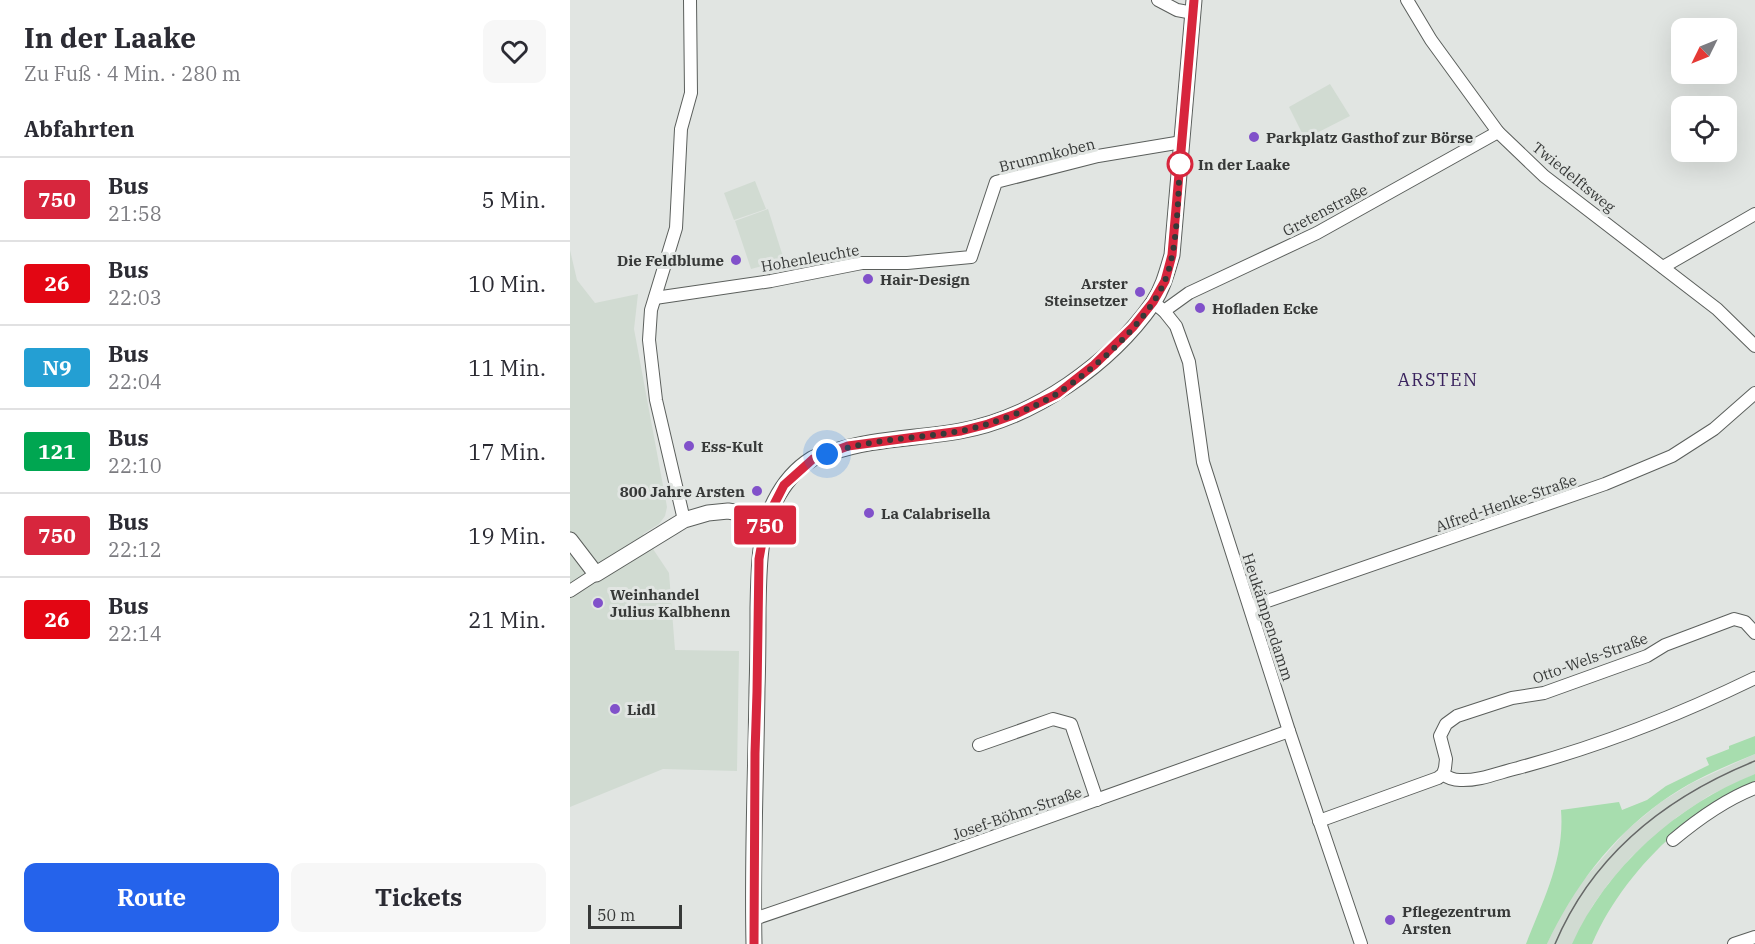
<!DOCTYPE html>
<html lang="de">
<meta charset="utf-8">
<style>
:root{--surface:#fff;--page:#f7f7f7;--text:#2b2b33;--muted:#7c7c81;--line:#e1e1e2;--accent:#2563eb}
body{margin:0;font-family:"IBM Plex Serif",serif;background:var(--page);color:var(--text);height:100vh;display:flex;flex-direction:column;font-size:22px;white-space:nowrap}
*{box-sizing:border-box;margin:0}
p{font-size:20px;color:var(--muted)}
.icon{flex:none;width:33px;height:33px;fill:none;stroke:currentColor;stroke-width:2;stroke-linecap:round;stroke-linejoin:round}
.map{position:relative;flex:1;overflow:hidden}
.sheet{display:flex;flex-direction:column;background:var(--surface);width:570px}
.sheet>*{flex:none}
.badge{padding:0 12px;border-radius:4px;font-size:21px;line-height:39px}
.needle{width:39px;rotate:227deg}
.controls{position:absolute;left:1101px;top:18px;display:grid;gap:12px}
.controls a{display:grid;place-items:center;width:66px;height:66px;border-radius:12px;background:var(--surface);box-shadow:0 6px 24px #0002;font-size:30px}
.scale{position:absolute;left:18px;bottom:15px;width:94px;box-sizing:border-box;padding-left:6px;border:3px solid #373938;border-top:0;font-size:16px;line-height:21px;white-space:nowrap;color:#373938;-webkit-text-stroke:4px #e1e5e2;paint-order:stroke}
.you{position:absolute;width:30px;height:30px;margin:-15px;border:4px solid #fff;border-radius:50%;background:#1a73e8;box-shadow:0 0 0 9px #1a73e833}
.map>.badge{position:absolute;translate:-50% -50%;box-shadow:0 0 0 3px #fff}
h2{padding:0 24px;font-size:22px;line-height:54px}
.round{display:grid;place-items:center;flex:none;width:63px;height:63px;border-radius:12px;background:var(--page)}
.overview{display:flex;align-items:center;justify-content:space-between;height:102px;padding:0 24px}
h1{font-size:28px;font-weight:700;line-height:45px}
.button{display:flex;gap:12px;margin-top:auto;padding:12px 24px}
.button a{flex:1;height:69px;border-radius:12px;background:var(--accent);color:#fff;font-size:24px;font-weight:700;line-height:69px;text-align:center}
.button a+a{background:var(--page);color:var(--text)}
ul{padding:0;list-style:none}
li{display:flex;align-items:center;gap:18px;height:84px;padding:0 24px;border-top:2px solid var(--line)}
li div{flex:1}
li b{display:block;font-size:22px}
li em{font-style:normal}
li .badge{min-width:66px;font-weight:700;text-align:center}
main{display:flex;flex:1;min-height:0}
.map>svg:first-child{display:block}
.built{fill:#d1dbd2}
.green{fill:#a7ddae}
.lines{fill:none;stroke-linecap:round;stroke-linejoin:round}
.minor-casing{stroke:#5b5f5c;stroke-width:14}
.tertiary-casing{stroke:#5b5f5c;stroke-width:17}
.minor{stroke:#fff;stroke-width:12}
.tertiary{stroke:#fff;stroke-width:15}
.tram{stroke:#666867;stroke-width:1.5}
.line-casing{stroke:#fff;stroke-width:14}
.line{stroke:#d7263d;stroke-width:9}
.walk{stroke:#373938;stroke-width:6;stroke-dasharray:0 10.8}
.poi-dot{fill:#8151ca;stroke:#e1e5e2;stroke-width:2}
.stop-dot{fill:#fff;stroke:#d7263d;stroke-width:3}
.labels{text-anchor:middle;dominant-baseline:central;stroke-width:6;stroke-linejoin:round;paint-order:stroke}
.poi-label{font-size:15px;font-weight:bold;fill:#373938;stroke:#e1e5e2;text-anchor:start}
.street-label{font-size:15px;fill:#373938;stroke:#e1e5e2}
.stop-label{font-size:15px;font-weight:bold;fill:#373938;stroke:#e1e5e2;text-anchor:start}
.quarter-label{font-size:18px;letter-spacing:1.5px;fill:#3a235e;stroke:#e1e5e2}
</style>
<main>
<section class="sheet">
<div class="overview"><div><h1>In der Laake</h1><p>Zu Fuß · 4 Min. · 280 m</p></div><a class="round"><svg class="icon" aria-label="heart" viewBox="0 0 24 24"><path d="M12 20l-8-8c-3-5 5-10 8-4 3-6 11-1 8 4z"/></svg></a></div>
<h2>Abfahrten</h2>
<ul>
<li><span class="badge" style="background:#d7263d;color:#fff">750</span><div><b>Bus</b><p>21:58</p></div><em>5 Min.</em></li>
<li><span class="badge" style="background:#e30613;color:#fff">26</span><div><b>Bus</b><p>22:03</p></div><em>10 Min.</em></li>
<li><span class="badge" style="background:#249fd3;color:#fff">N9</span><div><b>Bus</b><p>22:04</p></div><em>11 Min.</em></li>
<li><span class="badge" style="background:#00a651;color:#fff">121</span><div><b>Bus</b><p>22:10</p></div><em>17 Min.</em></li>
<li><span class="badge" style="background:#d7263d;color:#fff">750</span><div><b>Bus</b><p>22:12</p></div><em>19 Min.</em></li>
<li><span class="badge" style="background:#e30613;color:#fff">26</span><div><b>Bus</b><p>22:14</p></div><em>21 Min.</em></li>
</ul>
<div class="button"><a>Route</a><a>Tickets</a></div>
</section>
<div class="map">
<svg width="1185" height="944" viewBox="0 0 1185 944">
<rect width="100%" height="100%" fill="#e1e5e2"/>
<g class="built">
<path d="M 760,84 L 780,116 L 735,139 L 719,107 Z"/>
<path d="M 185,181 L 196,209 L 164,220 L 154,193 Z"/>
<path d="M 198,209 L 214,260 L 181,269 L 165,221 Z"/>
<path d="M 0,250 L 7,280 L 25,303 L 68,294 L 64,329 L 97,507 L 95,516 L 89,524 L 73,534 L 99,573 L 105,650 L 169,651 L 167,771 L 93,769 L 0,807 Z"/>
<path d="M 1185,754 L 1185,774 L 1140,795 L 1107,817 L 1061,857 L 1038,884 L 1023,905 L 1002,944 L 977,944 L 990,916 L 1010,884 L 1057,830 L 1091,802 L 1122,783 Z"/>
</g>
<g class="green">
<path d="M 1185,736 L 1185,754 C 1153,767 1120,781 1091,802 C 1041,838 1003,888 977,944 L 956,944 C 973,900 995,859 991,810 L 1049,802 L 1052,810 L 1077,800 L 1096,786 L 1139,765 L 1136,758 L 1159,749 L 1159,746 Z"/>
<path d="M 1185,774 L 1185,781 C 1168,789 1153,799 1138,810 C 1127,818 1115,825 1104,834 C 1070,864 1040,902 1022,944 L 1002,944 C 1037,867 1107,805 1185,774 Z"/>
</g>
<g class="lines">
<g class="minor-casing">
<g id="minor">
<path d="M 588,0 L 607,10 L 623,13"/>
<path d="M 837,0 L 861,40 L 928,132 L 974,176 L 1147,309 L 1185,346"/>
<path d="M 1093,267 L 1185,214"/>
<path d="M 85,298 L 201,281 L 292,263 L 337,263 L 401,257 L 426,182 L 528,156 L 612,142"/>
<path d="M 583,302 L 594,311 L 606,326 L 619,362 L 633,462 L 719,731 L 791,944"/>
<path d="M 594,311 L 619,293 L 747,233 L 928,132"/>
<path d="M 114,520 L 86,400 L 79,340 L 81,310 L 106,228 L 111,129 L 121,93 L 120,0"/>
<path d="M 0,591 L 26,574"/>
<path d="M 680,607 L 1035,484 L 1102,456 L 1144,429 L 1185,393"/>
<path d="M 409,745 L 483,719 L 501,724 L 527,800"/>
<path d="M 873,774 C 878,778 884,780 890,780 C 910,781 930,772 948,768 C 1030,746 1109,715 1185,678"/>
<path d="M 749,821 L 868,778 L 873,774 L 875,768 L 876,759 L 870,736 L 876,724 L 887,716 L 942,698 L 974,693 L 1077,656 L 1095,645 L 1164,619 L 1175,622 L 1185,633"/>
<path d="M 1103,840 C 1128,819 1154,800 1185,788"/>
<path d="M 184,919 L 372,855 L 719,731"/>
<path d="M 1164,944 L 1185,937"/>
</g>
</g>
<g class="tertiary-casing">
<g id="tertiary">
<path d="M 0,540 L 26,574 L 114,520 L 138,513 L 158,511 L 182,515 L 196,520"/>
<path d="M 184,944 C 182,859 186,773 187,688 C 188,661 188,635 188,608 C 189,572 188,534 205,501 C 213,485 226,469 242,459 C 247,456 254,455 260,453 C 302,438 346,439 390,431 C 464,418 540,364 583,303 C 593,288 597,272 602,255 L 624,0"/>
</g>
</g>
<use href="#minor" class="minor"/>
<use href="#tertiary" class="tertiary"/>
<path class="tram" d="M 985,944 C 1023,854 1096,797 1185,761"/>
</g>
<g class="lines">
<g class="line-casing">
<path id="line" d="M 184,944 L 185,753 L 187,692 L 189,559 L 196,520 L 214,485 L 243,459 L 278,446 L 391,431 L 418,424 L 446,414 L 487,394 L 524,365 L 563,327 L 583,302 L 595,281 L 602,255 L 624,0"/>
</g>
<use href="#line" class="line"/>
<path class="walk" d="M 257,454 C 302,438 345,439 391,431 C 420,425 463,409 488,393 C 525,369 576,323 594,283 C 608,252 608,195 610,161 L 610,164"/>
</g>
<g class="poi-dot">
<circle cx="684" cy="137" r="6"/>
<circle cx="166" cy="260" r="6"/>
<circle cx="298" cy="279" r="6"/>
<circle cx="570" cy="292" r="6"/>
<circle cx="630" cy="308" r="6"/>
<circle cx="119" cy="446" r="6"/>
<circle cx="187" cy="491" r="6"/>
<circle cx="299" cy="513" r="6"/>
<circle cx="28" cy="603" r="6"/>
<circle cx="45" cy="709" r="6"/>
<circle cx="820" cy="920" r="6"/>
</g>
<circle class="stop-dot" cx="610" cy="164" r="12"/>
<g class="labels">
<g class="poi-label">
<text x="696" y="137">Parkplatz Gasthof zur Börse</text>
<text x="154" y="260" text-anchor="end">Die Feldblume</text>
<text x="310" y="279">Hair-Design</text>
<text x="558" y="283" text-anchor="end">Arster<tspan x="558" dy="17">Steinsetzer</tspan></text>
<text x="642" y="308">Hofladen Ecke</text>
<text x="131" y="446">Ess-Kult</text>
<text x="175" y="491" text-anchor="end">800 Jahre Arsten</text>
<text x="311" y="513">La Calabrisella</text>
<text x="40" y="594">Weinhandel<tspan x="40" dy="17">Julius Kalbhenn</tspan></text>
<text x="57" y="709">Lidl</text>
<text x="832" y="911">Pflegezentrum<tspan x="832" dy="17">Arsten</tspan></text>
</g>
<g class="street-label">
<text transform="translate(477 155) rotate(-14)">Brummkoben</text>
<text transform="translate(1004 177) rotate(39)">Twiedelftsweg</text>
<text transform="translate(755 210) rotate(-28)">Gretenstraße</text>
<text transform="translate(240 258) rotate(-10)">Hohenleuchte</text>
<text transform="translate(936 503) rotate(-19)">Alfred-Henke-Straße</text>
<text transform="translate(698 617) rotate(72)">Heukämpendamm</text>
<text transform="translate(1020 658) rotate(-20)">Otto-Wels-Straße</text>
<text transform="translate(447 813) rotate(-19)">Josef-Böhm-Straße</text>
</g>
<g class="stop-label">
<text x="628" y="164">In der Laake</text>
</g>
<g class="quarter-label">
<text x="868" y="379">ARSTEN</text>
</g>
</g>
</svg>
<div class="controls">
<a><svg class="needle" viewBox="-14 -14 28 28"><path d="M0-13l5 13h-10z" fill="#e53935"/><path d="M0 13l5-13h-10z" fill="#7c7c81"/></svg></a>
<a><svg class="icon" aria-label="locate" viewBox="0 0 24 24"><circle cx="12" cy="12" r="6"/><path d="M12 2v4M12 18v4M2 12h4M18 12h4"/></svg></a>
</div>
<div class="scale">50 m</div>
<div class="you" style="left:257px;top:454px"></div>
<b class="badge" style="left:195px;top:525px;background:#d7263d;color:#fff">750</b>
</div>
</main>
